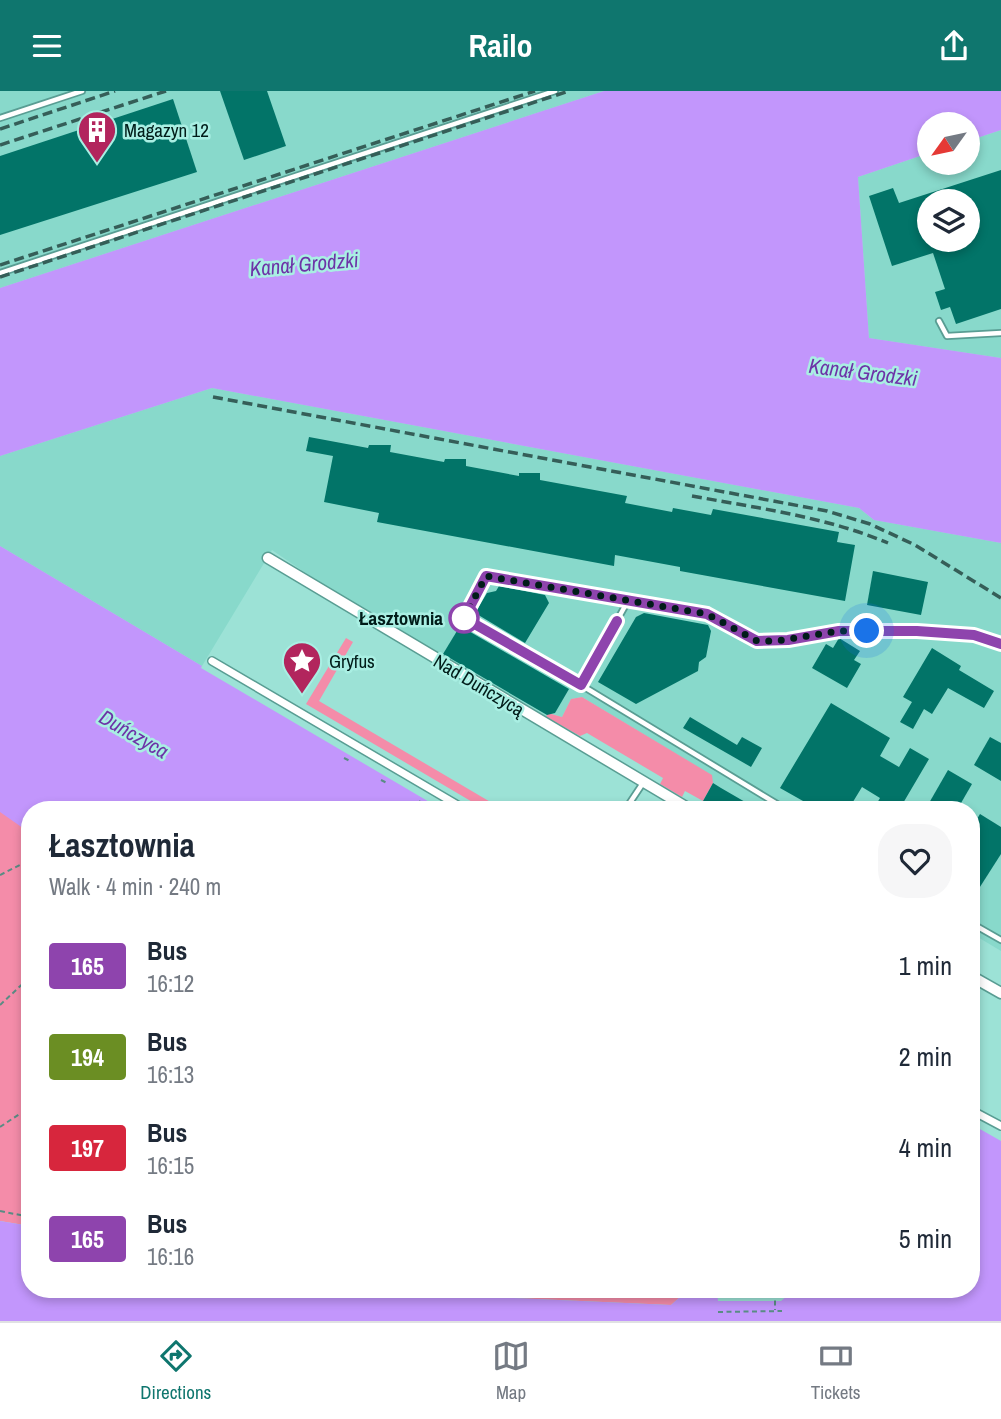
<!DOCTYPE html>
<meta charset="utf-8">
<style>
:root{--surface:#fff;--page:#f6f6f7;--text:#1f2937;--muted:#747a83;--line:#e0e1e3;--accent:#0f766e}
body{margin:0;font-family:"Archivo Narrow",sans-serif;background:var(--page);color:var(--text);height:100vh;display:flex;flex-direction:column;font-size:26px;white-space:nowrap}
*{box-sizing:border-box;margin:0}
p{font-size:23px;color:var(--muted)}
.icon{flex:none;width:38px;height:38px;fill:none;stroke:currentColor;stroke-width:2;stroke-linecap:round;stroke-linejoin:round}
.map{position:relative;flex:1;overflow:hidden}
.side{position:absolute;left:21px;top:710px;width:959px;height:497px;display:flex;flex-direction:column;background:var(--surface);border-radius:28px;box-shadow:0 4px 10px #0003}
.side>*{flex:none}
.badge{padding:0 14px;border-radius:5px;font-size:24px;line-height:46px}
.needle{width:46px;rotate:237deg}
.controls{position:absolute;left:917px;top:21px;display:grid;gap:14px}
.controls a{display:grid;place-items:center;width:63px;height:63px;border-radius:50%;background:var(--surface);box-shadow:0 4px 10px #0003;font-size:35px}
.you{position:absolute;width:35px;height:35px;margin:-18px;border:5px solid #fff;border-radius:50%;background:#1a73e8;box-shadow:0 0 0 10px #1a73e833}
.map>.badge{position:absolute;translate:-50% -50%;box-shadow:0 0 0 4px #fff}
.round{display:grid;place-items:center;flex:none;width:74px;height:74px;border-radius:28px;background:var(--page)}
.head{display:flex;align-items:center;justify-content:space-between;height:119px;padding:0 28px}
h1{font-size:33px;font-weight:700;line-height:52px}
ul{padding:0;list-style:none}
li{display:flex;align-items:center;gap:21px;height:91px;padding:0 28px}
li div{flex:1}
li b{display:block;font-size:26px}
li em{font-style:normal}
li .badge{min-width:77px;font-weight:700;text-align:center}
header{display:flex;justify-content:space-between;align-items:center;height:91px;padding:0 28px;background:var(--accent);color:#fff;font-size:32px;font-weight:700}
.tabs{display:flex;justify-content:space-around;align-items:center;height:98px;border-top:2px solid var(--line);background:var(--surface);font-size:19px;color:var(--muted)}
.tabs a{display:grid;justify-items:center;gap:4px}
.tabs .active{color:var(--accent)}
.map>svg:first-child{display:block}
.built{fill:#88d9cb;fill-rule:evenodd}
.green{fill:#f48ca9}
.water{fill:#c296fc}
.building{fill:#027468;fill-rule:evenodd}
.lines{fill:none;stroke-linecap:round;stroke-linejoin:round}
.service-casing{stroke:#599d93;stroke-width:8}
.pedestrian-casing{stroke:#599d93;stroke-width:10}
.minor-casing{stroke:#599d93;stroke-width:13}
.path{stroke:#598c84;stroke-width:2;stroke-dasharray:5 3.5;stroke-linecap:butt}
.service{stroke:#fff;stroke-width:4.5}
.pedestrian{stroke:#fff;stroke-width:7}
.minor{stroke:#fff;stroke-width:10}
.rail{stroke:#355e58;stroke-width:3.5;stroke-dasharray:10 5;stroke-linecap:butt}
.line-casing{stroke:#fff;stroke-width:16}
.line{stroke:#8e44ad;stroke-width:10}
.walk{stroke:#011c19;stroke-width:7;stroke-dasharray:0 12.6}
.stop-dot{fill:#fff;stroke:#8e44ad;stroke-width:3.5}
.labels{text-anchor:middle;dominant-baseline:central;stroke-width:5;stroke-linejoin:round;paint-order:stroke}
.poi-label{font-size:19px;fill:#011c19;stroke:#a9efe3;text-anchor:start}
.stop-label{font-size:19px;font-weight:bold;fill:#011c19;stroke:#a9efe3;text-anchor:end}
.street-label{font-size:19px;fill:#011c19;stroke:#a9efe3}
.water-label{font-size:21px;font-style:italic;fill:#6d33a7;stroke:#a9efe3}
</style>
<header><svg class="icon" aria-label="menu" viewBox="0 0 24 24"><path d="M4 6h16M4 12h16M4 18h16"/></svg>Railo<svg class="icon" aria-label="share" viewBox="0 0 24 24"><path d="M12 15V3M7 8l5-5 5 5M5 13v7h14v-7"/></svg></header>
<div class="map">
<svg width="1001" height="1230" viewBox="0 0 1001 1230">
<rect width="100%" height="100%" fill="#9ce2d6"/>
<g class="built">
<path d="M 0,0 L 604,0 L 0,197 Z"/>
<path d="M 1001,39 L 1001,267 L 869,247 L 858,86 L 929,62 L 929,72 L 968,72 L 968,50 ZM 929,110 L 968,110 L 968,149 L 929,149 Z"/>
<path d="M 212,297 L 859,417 L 874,429 L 1001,452 L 1001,860 L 971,842 L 971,719 L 720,719 L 703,710 L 713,693 L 711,684 L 582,606 L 571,608 L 562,626 L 549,622 L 546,626 L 442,565 L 392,541 L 272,459 L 202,575 L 0,455 L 0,365 Z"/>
</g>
<g class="green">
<path d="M 346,547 L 353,551 L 319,610 L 504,719 L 486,719 L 306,613 Z"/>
<path d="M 582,606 L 712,684 L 713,692 L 703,710 L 685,700 L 682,706 L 660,693 L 663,687 L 587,642 L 580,645 L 546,626 L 548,622 L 562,626 L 571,608 Z"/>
<path d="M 0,707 L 30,723 L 30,1135 L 0,1130 Z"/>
<path d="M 331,1199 L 688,1199 L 671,1214 Z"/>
</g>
<g class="water">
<path d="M 604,0 L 1001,0 L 1001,39 L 968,50 L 968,33 L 929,33 L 929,62 L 858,86 L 869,247 L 1001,267 L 1001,452 L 874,429 L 859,417 L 212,297 L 0,365 L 0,197 Z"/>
<path d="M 0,455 L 202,575 L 201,577 L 443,719 L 30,719 L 30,742 L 0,721 Z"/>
<path d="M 971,1033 L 1001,1050 L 1001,1230 L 0,1230 L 0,1130 L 30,1135 L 30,1199 L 331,1199 L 671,1214 L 688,1199 L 717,1199 L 718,1210 L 781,1210 L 794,1199 L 971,1199 Z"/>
</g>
<g class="building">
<path d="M 220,0 L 267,0 L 286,55 L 244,69 Z"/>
<path d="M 173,8 L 197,81 L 0,144 L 0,65 Z"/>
<path d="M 1001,79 L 1001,218 L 956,233 L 950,216 L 941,219 L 935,201 L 945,198 L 933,162 L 892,175 L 869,105 L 893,97 L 899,112 ZM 929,110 L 968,110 L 968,149 L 929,149 Z"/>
<path d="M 309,346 L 368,357 L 369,354 L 391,354 L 390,361 L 444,371 L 445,368 L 466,368 L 466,375 L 519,385 L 519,382 L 540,382 L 540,389 L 627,405 L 625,412 L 672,421 L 673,417 L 711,424 L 713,418 L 839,441 L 837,451 L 855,454 L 845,510 L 680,480 L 680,476 L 615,464 L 614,475 L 377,431 L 379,422 L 324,411 L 333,365 L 306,360 Z"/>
<path d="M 873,480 L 928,491 L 921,524 L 867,514 Z"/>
<path d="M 499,495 L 545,504 L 549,512 L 525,552 L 475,522 L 487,502 L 496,500 Z"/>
<path d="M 644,522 L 708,534 L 711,540 L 706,566 L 699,571 L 698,580 L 636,613 L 598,591 L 636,526 Z"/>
<path d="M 460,535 L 569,598 L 555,622 L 547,624 L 443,563 Z"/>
<path d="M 839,547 L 860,560 L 854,569 L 861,573 L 847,597 L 812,577 L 826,553 L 833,557 Z"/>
<path d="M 932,557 L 961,575 L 959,579 L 994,600 L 984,617 L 948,597 L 932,623 L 924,618 L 913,638 L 900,631 L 912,611 L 903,606 Z"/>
<path d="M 831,612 L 890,647 L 880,665 L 899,676 L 910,657 L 929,668 L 899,719 L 873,719 L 880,707 L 862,696 L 848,719 L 819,719 L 780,697 Z"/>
<path d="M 690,626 L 737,654 L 742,646 L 762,657 L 751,676 L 683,637 Z"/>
<path d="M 990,646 L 1001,652 L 1001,690 L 974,674 Z"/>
<path d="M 948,679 L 972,693 L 957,719 L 925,719 Z"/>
<path d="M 713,692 L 721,697 L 759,719 L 720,719 L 703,710 Z"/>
<path d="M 980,723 L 1001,736 L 1001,763 L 971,810 L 971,738 Z"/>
</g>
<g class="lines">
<g class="service-casing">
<g id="service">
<path d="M 0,27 L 82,0"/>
<path d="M 0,182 L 555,0"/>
<path d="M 939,230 L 947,245 L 1001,242"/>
<path d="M 629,508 L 581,594 L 464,527 L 486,485 L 707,523 L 757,550 L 788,549 L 839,540 L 917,540 L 974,544 L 1001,553"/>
<path d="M 581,594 L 787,719"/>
<path d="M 625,719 L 643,692"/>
<path d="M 971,832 L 1001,849"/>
</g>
</g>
<g class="pedestrian-casing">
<g id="pedestrian">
<path d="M 212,570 L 466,719"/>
<path d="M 971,1019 L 1001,1035"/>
</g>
</g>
<g class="minor-casing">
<g id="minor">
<path d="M 268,467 L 691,719"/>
<path d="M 971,885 L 1001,902"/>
</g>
</g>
<g class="path">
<path d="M 344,667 L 350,670"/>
<path d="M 381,689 L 387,692"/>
<path d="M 419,710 L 425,714"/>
<path d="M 0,784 L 30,769"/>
<path d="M 0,914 L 30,886"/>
<path d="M 0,1036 L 21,1022"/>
<path d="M 0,1120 L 30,1126"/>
<path d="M 775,1201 L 775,1219"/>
<path d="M 730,1202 L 775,1201 L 784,1199"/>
<path d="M 718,1221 L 782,1220"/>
</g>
<use href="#service" class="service"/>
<use href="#pedestrian" class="pedestrian"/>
<use href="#minor" class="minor"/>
<g class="rail">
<path d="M 0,38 L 115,0"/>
<path d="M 0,54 L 166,0"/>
<path d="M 0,174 L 535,0"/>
<path d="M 0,186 L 569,0"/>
<path d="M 213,306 L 827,420 L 870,433 L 915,454 L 1001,507"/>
<path d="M 692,405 C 758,417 826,426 888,452"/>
</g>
</g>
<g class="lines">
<g class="line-casing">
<path id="line" d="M 617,530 L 581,594 L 464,527 L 486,485 L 707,523 L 757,550 L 788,549 L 839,540 L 917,540 L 974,544 L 1001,553"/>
</g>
<use href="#line" class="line"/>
<path class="walk" d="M 464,527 L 486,485 L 707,523 L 757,550 L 776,550 L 839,540 L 867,540"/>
</g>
<defs>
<g id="building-pin" transform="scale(2.0125)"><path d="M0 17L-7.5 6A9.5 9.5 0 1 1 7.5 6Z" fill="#b2255d" stroke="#a9efe3"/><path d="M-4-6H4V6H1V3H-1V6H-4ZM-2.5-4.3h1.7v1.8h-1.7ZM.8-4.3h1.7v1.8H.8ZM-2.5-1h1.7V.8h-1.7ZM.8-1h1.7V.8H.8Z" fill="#fff"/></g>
<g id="sight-pin" transform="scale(2.0125)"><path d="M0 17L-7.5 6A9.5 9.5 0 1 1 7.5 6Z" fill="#b2255d" stroke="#a9efe3"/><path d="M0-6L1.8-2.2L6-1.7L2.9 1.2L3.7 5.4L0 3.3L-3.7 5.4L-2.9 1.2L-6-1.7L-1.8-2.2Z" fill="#fff"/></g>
</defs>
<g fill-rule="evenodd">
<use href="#building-pin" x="97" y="39"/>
<use href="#sight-pin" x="302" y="570"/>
</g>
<circle class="stop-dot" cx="464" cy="527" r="14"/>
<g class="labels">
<g class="poi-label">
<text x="124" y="39">Magazyn 12</text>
<text x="329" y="570">Gryfus</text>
</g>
<g class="stop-label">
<text x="443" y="527">Łasztownia</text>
</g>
<g class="street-label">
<text transform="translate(479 594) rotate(31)">Nad Duńczycą</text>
</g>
<g class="water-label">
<text transform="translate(304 173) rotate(-5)">Kanał Grodzki</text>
<text transform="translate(863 281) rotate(7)">Kanał Grodzki</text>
<text transform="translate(134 643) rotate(30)">Duńczyca</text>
</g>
</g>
</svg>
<div class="controls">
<a><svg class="needle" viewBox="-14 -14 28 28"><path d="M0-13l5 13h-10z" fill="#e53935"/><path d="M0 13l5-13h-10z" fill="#747a83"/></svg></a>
<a><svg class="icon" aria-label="layers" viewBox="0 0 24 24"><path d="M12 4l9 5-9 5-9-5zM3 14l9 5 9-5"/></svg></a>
</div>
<div class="you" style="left:867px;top:540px"></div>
<section class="side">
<div class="head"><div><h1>Łasztownia</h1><p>Walk · 4 min · 240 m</p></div><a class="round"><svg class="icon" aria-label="heart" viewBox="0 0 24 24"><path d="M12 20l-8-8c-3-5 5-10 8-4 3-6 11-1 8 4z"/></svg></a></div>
<ul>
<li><span class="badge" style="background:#8e44ad;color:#fff">165</span><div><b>Bus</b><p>16:12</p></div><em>1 min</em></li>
<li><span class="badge" style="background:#6b8e23;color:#fff">194</span><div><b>Bus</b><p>16:13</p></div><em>2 min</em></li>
<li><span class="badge" style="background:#d7263d;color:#fff">197</span><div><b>Bus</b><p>16:15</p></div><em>4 min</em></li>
<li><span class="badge" style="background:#8e44ad;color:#fff">165</span><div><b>Bus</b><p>16:16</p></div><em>5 min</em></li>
</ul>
</section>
</div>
<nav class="tabs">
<a class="active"><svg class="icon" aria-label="directions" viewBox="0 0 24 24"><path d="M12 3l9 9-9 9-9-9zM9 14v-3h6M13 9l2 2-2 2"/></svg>Directions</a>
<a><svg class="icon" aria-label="map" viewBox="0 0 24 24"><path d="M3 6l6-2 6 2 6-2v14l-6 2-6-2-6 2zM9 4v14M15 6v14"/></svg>Map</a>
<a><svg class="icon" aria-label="tickets" viewBox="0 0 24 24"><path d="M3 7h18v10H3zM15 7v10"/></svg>Tickets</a>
</nav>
